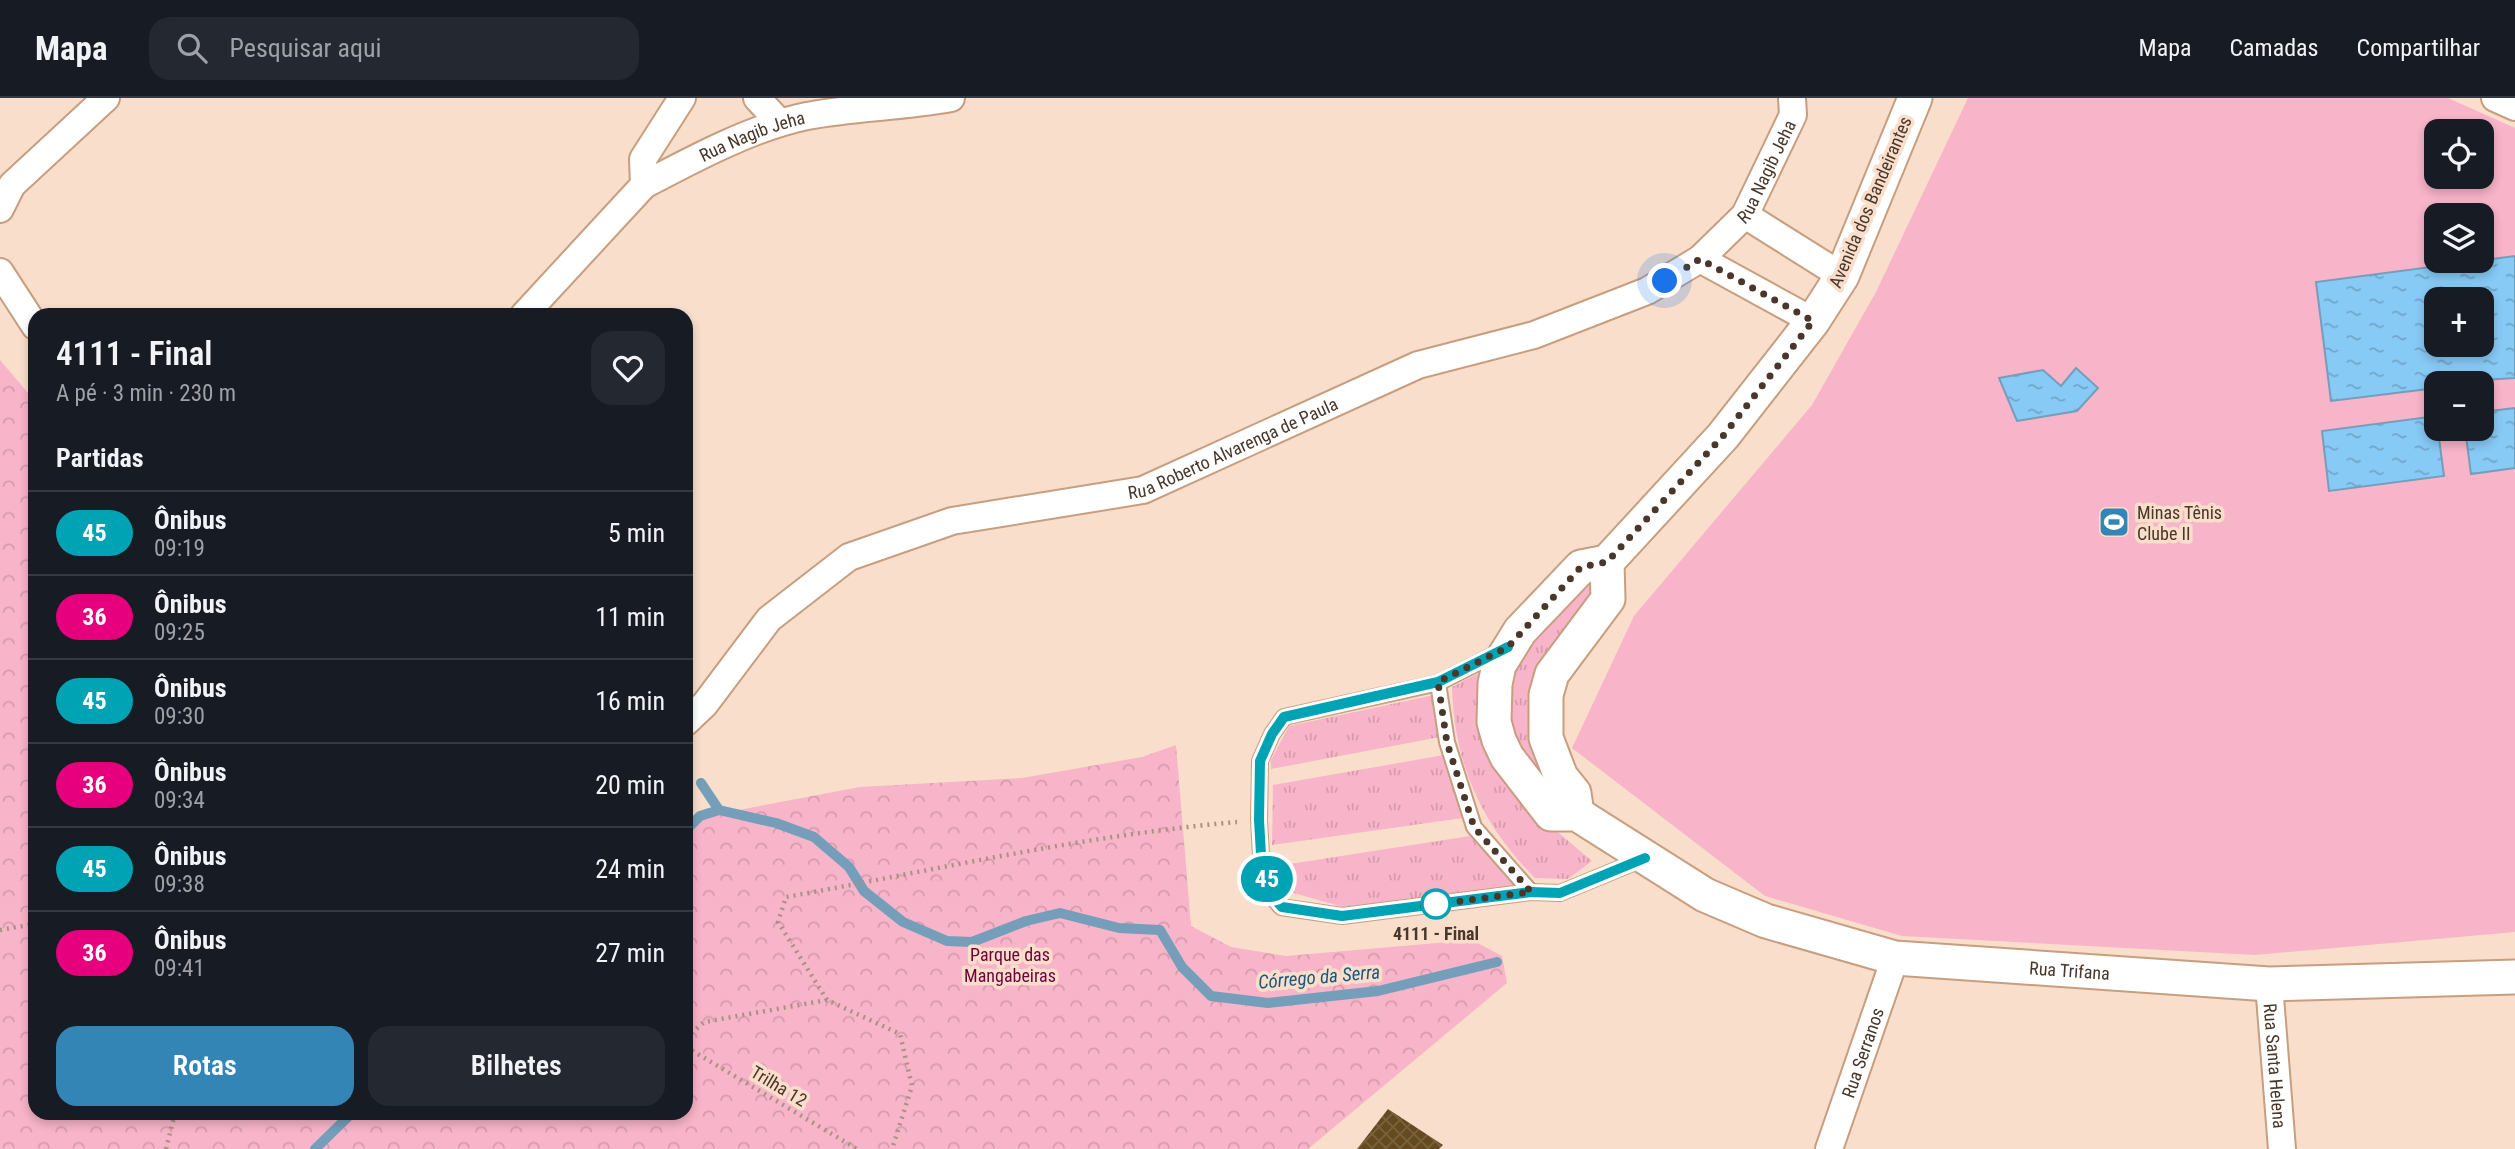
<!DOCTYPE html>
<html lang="pt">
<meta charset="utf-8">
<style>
:root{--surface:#171b24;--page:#242831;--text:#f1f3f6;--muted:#9ea1a6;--line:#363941;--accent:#3385b6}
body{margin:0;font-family:"Roboto Condensed",sans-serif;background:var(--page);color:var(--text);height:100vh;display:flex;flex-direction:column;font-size:26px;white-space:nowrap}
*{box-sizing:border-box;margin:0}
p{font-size:23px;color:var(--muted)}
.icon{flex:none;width:38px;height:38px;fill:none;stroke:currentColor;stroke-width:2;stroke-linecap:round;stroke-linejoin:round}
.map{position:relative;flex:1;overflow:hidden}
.sheet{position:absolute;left:28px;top:210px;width:665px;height:812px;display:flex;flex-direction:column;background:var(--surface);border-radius:21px;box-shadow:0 4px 10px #0003}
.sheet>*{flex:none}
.badge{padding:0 14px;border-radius:23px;font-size:24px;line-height:46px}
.buttons{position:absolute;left:2424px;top:21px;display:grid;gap:14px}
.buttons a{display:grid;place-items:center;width:70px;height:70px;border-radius:14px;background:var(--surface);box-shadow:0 4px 10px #0003;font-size:35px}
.you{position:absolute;width:35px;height:35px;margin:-18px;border:5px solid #fff;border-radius:50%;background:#1a73e8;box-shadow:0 0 0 10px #1a73e833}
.map>.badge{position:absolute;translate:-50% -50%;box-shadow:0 0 0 4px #fff}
h2{padding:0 28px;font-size:26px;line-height:63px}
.round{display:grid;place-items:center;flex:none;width:74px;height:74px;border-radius:21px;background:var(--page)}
.headline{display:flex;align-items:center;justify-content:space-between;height:119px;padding:0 28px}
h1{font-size:33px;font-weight:600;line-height:52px}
.action{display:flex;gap:14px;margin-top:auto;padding:14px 28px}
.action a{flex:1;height:80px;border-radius:21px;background:var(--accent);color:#fff;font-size:28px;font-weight:600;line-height:80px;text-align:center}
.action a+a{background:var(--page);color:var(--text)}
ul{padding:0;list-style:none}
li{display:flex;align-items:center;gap:21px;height:84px;padding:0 28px;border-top:2px solid var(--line)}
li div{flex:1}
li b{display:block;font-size:26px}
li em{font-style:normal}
li .badge{min-width:77px;font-weight:700;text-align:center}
header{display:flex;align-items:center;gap:42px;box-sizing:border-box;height:98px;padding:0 35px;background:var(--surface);border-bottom:2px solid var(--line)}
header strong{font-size:33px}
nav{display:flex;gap:38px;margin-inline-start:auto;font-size:24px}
.search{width:490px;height:63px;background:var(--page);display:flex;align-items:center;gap:18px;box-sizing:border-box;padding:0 24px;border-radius:21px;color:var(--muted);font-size:26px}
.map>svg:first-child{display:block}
.grass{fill:url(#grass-tufts)}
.forest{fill:url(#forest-crowns)}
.garden{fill:#f8b4c9;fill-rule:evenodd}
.water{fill:url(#water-ripples);stroke:#749eb9;stroke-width:2;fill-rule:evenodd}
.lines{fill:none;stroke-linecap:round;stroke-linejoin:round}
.stream{stroke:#749eb9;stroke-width:10}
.building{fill:url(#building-cross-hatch)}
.service-casing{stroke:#c79e7f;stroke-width:18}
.minor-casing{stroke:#c79e7f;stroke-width:30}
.tertiary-casing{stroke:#c79e7f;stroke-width:37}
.path{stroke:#a99282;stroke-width:4.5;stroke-dasharray:2 5;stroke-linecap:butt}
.service{stroke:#fff;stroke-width:14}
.minor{stroke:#fff;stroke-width:26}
.tertiary{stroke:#fff;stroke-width:33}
.line-casing{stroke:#fff;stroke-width:16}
.line{stroke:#00a3b4;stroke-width:10}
.walk{stroke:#48372a;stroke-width:7;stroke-dasharray:0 12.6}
.stop-dot{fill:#fff;stroke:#00a3b4;stroke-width:3.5}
.labels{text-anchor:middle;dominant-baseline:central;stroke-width:7;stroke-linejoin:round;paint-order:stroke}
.street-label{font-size:18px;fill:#48372a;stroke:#f9decb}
.poi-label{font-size:18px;fill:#48372a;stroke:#f9decb;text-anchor:start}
.stop-label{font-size:18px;font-weight:bold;fill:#48372a;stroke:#f9decb}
.park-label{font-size:18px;fill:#70003a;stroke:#f9decb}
.water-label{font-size:19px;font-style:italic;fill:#17587c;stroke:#f9decb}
</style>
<header>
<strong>Mapa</strong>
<div class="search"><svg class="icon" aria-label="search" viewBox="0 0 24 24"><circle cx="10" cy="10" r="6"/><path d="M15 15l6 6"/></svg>Pesquisar aqui</div>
<nav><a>Mapa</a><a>Camadas</a><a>Compartilhar</a></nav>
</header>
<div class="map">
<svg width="2515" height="1051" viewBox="0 0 2515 1051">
<defs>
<pattern id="grass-tufts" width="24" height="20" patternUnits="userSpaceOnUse" patternTransform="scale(1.75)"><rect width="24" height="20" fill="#f8b4c9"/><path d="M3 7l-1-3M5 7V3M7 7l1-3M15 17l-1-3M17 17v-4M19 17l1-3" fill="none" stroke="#d69bad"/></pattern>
<pattern id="forest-crowns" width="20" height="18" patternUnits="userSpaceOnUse" patternTransform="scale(1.75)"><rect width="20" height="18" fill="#f8b4c9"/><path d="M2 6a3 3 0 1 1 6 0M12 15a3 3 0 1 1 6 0" fill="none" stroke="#d69bad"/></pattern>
<pattern id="water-ripples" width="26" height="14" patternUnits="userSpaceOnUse" patternTransform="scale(1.75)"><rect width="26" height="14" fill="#87caf6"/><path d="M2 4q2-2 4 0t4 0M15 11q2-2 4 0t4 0" fill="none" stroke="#70a5c7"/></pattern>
<pattern id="building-cross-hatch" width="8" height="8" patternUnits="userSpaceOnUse" patternTransform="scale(1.75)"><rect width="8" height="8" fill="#644a1e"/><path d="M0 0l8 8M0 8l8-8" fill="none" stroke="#78623e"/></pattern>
</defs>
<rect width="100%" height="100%" fill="#f9decb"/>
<g class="grass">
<path d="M 1598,475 L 1599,498 L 1544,572 L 1565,699 L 1524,668 L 1503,623 L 1516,554 Z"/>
<path d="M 1486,571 L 1547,725 L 1592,763 L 1568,781 L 1535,780 C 1481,726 1454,665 1452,589 Z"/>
<path d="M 1434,597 L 1440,639 L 1271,671 L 1271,662 L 1289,628 Z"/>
<path d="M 1444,657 L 1463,720 L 1272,747 L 1273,687 Z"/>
<path d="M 1470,738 L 1514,788 L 1343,809 L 1283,792 L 1277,768 Z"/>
</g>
<path class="forest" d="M 0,262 L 35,303 L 35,1015 L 686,1015 L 686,722 L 860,689 L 1022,680 L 1142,659 L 1176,647 L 1191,828 L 1231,849 L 1286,858 L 1472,842 L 1502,858 L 1507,885 L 1308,1051 L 0,1051 Z"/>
<path class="garden" d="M 1968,0 L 2448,0 L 2515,30 L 2515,834 L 2255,857 L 1902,838 L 1765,798 L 1572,650 L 1634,518 L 1812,307 L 1876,194 ZM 2436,33 L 2482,33 L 2482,79 L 2436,79 ZM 2436,117 L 2482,117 L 2482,163 L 2436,163 ZM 2436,201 L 2482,201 L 2482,247 L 2436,247 ZM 2436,285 L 2482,285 L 2482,331 L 2436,331 Z"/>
<g class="water">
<path d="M 2515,158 L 2515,280 L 2436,285 L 2436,290 L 2331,303 L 2316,184 ZM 2482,201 L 2482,247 L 2436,247 L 2436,201 Z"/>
<path d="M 2076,270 L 2098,290 L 2077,313 L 2017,323 L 1999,280 L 2043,272 L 2061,288 Z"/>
<path d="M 2515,310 L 2515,370 L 2471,376 L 2465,331 L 2482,331 L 2482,314 Z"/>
<path d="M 2436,318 L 2444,378 L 2329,393 L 2322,333 Z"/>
</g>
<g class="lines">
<g class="stream">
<path d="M 701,685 L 719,712"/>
<path d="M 686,732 L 700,718 L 719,712 L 776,725 L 814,739 L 849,769 L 864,793 L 903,824 L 947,843 L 972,844 L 1026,823 L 1060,815 L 1119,830 L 1160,832 L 1182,869 L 1211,898 L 1268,905 L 1378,893 L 1497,864"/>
<path d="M 315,1051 L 352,1015"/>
</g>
</g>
<path class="building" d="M 1388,1011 L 1443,1047 L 1439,1051 L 1357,1051 Z"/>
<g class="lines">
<g class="service-casing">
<g id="service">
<path d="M 1501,553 L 1438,585 L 1284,619 L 1272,636 L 1260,663 L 1259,722 L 1261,757 L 1270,796 L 1281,809 L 1342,818 L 1531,794 L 1560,795 L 1645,760"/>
<path d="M 1438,585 L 1447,644 L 1474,729 L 1531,794"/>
</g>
</g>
<g class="minor-casing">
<g id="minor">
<path d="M 757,0 L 780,25"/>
<path d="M 2495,0 L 2515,9"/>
<path id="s1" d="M 644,87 C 693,61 753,29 807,18 C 854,9 903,9 951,0"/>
<path d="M 0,111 L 12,87 L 106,0"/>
<path d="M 1745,117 L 1842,178"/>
<path d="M 1700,161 L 1813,223"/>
<path d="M 0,174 L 35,228"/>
<path d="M 524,217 L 644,87 L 643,61 L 682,0"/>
<path id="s2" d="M 686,624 L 705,606 L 769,521 L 849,459 L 952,423 L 1143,392 L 1418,267 L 1534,237 L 1647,193 L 1700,161 L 1745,117 L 1793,17 L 1792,0"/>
<path id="s3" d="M 2269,886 L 2282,1051"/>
<path id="s4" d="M 1829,1051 L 1895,860"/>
</g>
</g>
<g class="tertiary-casing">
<g id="tertiary">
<path id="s5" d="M 1915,0 L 1842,178 L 1813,223 L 1723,338 L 1607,464 L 1581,469 L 1520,533 L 1499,567 L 1495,586 L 1494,624 L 1499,642 L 1507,659 L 1551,716 L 1577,716 L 1705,797 L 1766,823 L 1895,860 L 2269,886 L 2515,879"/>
<path d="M 1577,716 L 1574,695 L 1561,679 L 1546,640 L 1546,597 L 1552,576 L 1608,501 L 1607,464"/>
</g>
</g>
<g class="path">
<path d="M 0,832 L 35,826"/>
<path d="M 827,902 L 778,824 L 786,799 C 936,772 1085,737 1237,724"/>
<path d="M 686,940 L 704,924 L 827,902 L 900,936 L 912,988 L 892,1051"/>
<path d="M 686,949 L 857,1051"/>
<path d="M 166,1051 L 175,1015"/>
</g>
<use href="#service" class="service"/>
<use href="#minor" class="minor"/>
<use href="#tertiary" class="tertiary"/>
</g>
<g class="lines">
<g class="line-casing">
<path id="line" d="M 1508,549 L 1438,584 L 1284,619 L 1272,636 L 1260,663 L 1259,722 L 1261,757 L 1270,796 L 1282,809 L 1342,818 L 1531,794 L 1560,795 L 1645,760"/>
</g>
<use href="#line" class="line"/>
<path class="walk" d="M 1436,806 L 1423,808 L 1531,794 L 1474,729 L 1447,645 L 1438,584 L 1508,549 L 1581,469 L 1607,464 L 1723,338 L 1813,223 L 1700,161 L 1665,183"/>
</g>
<defs>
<g id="stadium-square" transform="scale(1.575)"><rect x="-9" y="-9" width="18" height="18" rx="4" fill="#3385b6" stroke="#f9decb"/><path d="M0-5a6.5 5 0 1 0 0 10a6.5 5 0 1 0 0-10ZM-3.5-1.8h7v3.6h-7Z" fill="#fff"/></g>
</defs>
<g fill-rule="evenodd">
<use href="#stadium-square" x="2114" y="424"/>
</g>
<circle class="stop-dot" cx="1436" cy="806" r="14"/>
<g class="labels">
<g class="street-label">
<text stroke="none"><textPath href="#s1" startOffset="119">Rua Nagib Jeha</textPath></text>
<text stroke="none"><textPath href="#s2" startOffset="1253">Rua Nagib Jeha</textPath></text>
<text transform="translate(1870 104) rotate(-67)">Avenida dos Bandeirantes</text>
<text stroke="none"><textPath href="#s2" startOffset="635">Rua Roberto Alvarenga de Paula</textPath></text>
<text stroke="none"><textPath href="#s5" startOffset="1438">Rua Trifana</textPath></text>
<text stroke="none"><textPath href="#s4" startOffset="102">Rua Serranos</textPath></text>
<text stroke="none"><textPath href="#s3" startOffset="82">Rua Santa Helena</textPath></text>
<text transform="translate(779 988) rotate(31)">Trilha 12</text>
</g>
<g class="poi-label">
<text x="2137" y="414">Minas Tênis<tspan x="2137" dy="21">Clube II</tspan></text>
</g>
<g class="stop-label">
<text x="1436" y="835">4111 - Final</text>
</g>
<g class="park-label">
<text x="1010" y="856">Parque das<tspan x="1010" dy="21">Mangabeiras</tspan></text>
</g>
<g class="water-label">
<text transform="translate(1319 879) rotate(-5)">Córrego da Serra</text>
</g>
</g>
</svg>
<div class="buttons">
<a><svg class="icon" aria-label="locate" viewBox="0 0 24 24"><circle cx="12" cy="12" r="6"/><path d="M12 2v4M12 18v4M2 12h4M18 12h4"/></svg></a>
<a><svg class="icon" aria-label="layers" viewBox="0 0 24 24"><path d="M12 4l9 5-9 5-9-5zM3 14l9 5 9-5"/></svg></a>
<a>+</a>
<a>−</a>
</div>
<div class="you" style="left:1665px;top:183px"></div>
<b class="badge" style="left:1267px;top:781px;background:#00a3b4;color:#fff">45</b>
<section class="sheet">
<div class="headline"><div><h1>4111 - Final</h1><p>A pé · 3 min · 230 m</p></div><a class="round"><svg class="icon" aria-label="heart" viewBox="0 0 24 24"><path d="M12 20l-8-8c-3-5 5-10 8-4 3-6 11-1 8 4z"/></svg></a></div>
<h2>Partidas</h2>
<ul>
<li><span class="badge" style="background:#00a3b4;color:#fff">45</span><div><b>Ônibus</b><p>09:19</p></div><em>5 min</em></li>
<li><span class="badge" style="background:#e6007e;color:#fff">36</span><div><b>Ônibus</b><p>09:25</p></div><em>11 min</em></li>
<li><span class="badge" style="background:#00a3b4;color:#fff">45</span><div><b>Ônibus</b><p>09:30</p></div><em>16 min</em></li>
<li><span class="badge" style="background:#e6007e;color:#fff">36</span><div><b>Ônibus</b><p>09:34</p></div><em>20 min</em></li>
<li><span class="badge" style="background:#00a3b4;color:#fff">45</span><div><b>Ônibus</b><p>09:38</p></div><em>24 min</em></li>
<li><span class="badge" style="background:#e6007e;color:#fff">36</span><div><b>Ônibus</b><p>09:41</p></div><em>27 min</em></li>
</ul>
<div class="action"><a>Rotas</a><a>Bilhetes</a></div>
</section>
</div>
